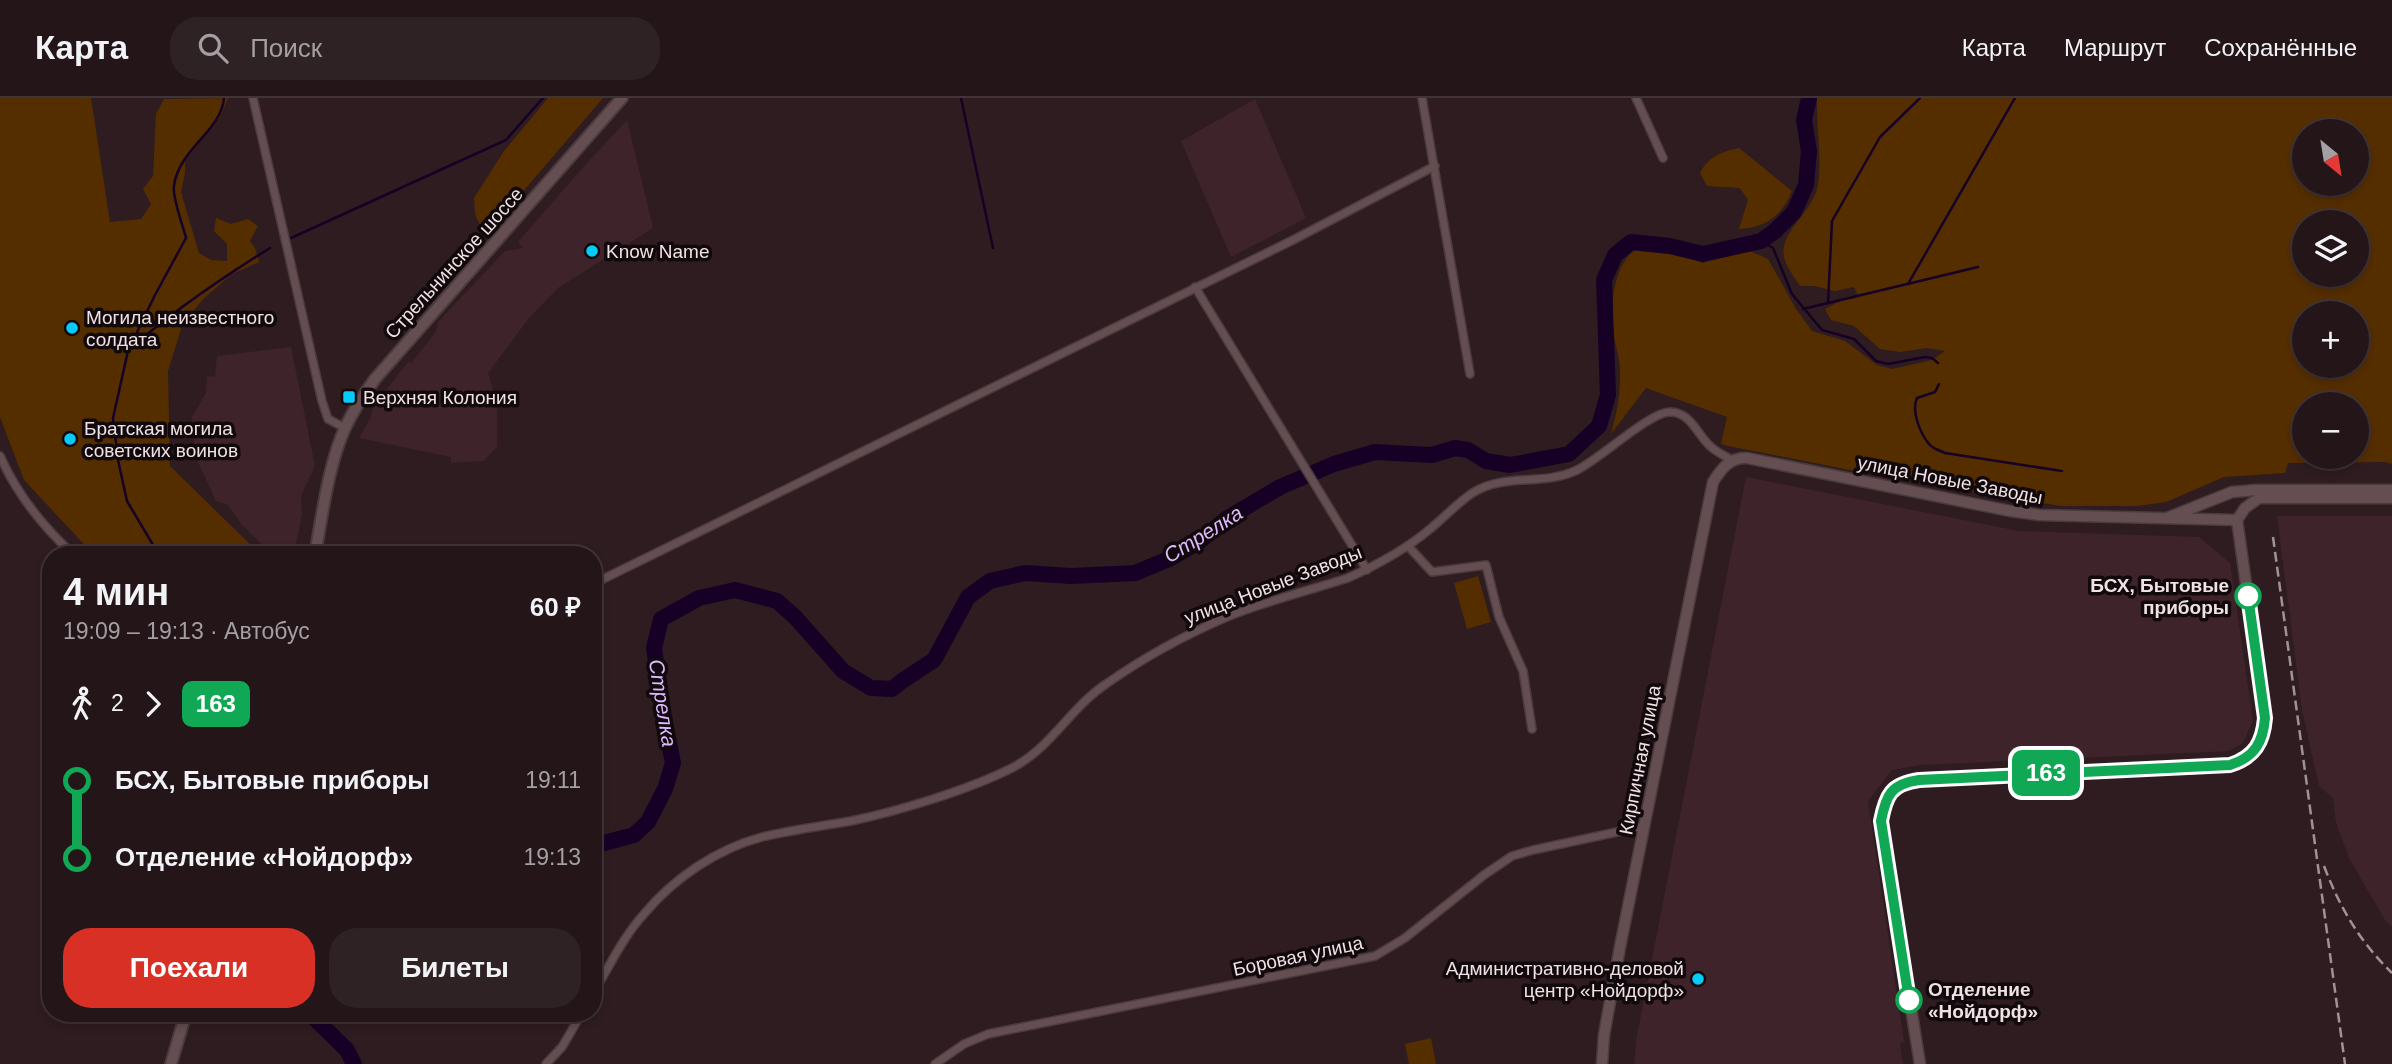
<!DOCTYPE html>
<html lang="ru">
<meta charset="utf-8">
<style>
:root{--surface:#231518;--page:#2f2225;--text:#f1f3f6;--muted:#a39fa2;--line:#403437;--accent:#d93025}
body{margin:0;font-family:Arial,sans-serif;background:var(--page);color:var(--text);height:100vh;display:flex;flex-direction:column;font-size:26px;white-space:nowrap}
*{box-sizing:border-box;margin:0}
p{font-size:23px;color:var(--muted)}
.icon{flex:none;width:38px;height:38px;fill:none;stroke:currentColor;stroke-width:2;stroke-linecap:round;stroke-linejoin:round}
.map{position:relative;flex:1;overflow:hidden}
.drawer{position:absolute;left:42px;top:448px;width:560px;height:476px;display:flex;flex-direction:column;background:var(--surface);border-radius:28px;box-shadow:0 4px 10px #0003,0 0 0 2px var(--line)}
.drawer>*{flex:none}
.badge{padding:0 14px;border-radius:10px;font-size:24px;line-height:46px}
.needle{width:46px;rotate:150deg}
.controls{position:absolute;left:2292px;top:21px;display:grid;gap:14px}
.controls a{display:grid;place-items:center;width:77px;height:77px;border-radius:50%;background:var(--surface);box-shadow:0 4px 10px #0003,0 0 0 2px var(--line);font-size:35px}
.map>.badge{position:absolute;translate:-50% -50%;box-shadow:0 0 0 4px #fff}
.legs{display:flex;align-items:center;gap:10px;height:77px;padding:0 21px;font-size:23px}
.legs p{margin-inline-start:auto}
.overview{display:flex;align-items:center;justify-content:space-between;height:119px;padding:0 21px}
h1{font-size:38px;font-weight:600;line-height:52px}
.cta{display:flex;gap:14px;margin-top:auto;padding:14px 21px}
.cta a{flex:1;height:80px;border-radius:28px;background:var(--accent);color:#fff;font-size:28px;font-weight:600;line-height:80px;text-align:center}
.cta a+a{background:var(--page);color:var(--text)}
ul{padding:0 21px;list-style:none}
li{display:flex;align-items:center;gap:24px;height:77px;font-size:26px}
li i{display:grid;place-items:center;width:10px;height:100%;margin:0 9px;background:currentColor}
li i::after{content:'';width:18px;height:18px;margin:-9px;border:5px solid;border-radius:50%;background:var(--surface)}
li p{margin-inline-start:auto}
li:first-child i{background:linear-gradient(#0000 50%,currentColor 0)}
li:last-child i{background:linear-gradient(currentColor 50%,#0000 0)}
header{display:flex;align-items:center;gap:42px;box-sizing:border-box;height:98px;padding:0 35px;background:var(--surface);border-bottom:2px solid var(--line)}
header strong{font-size:33px}
nav{display:flex;gap:38px;margin-inline-start:auto;font-size:24px}
.search{width:490px;height:63px;background:var(--page);display:flex;align-items:center;gap:18px;box-sizing:border-box;padding:0 24px;border-radius:28px;color:var(--muted);font-size:26px}
.map>svg:first-child{display:block}
.built{fill:#3e242a}
.green{fill:#552e00;fill-rule:evenodd}
.lines{fill:none;stroke-linecap:round;stroke-linejoin:round}
.stream{stroke:#170026;stroke-width:2.5}
.river{stroke:#170026;stroke-width:16}
.minor-casing{stroke:#4a3b3e;stroke-width:10}
.tertiary-casing{stroke:#4a3b3e;stroke-width:13}
.secondary-casing{stroke:#4a3b3e;stroke-width:14}
.minor{stroke:#644e52;stroke-width:7}
.tertiary{stroke:#644e52;stroke-width:10}
.secondary{stroke:#644e52;stroke-width:10}
.rail{stroke:#a19195;stroke-width:2.5;stroke-dasharray:10 5;stroke-linecap:butt}
.line-1-casing{stroke:#fff;stroke-width:16}
.line-1{stroke:#10a855;stroke-width:10}
.poi-dot{fill:#05cbf9;stroke:#11090b;stroke-width:2.5}
.stop-1-dot{fill:#fff;stroke:#10a855;stroke-width:3.5}
.labels{text-anchor:middle;dominant-baseline:central;stroke-width:7;stroke-linejoin:round;paint-order:stroke}
.poi-label{font-size:19px;fill:#efe1e4;stroke:#11090b;text-anchor:start}
.street-label{font-size:19px;fill:#efe1e4;stroke:#11090b}
.stop-label{font-size:19px;font-weight:bold;fill:#efe1e4;stroke:#11090b;text-anchor:end}
.water-label{font-size:21px;font-style:italic;fill:#ddb9ff;stroke:#11090b}
</style>
<header>
<strong>Карта</strong>
<div class="search"><svg class="icon" aria-label="search" viewBox="0 0 24 24"><circle cx="10" cy="10" r="6"/><path d="M15 15l6 6"/></svg>Поиск</div>
<nav><a>Карта</a><a>Маршрут</a><a>Сохранённые</a></nav>
</header>
<div class="map">
<svg width="2392" height="966" viewBox="0 0 2392 966">
<rect width="100%" height="100%" fill="#2f1c20"/>
<g class="built">
<path d="M 1255,1 L 1306,120 L 1231,159 L 1181,43 Z"/>
<path d="M 627,22 L 653,130 L 558,190 L 529,220 L 488,275 L 497,305 L 497,349 L 484,363 L 451,365 L 451,359 L 359,340 L 371,319 L 373,309 L 408,264 L 411,265 L 436,234 L 438,224 L 505,153 L 523,150 L 518,144 L 585,67 Z"/>
<path d="M 291,249 L 315,368 L 301,398 L 302,415 L 294,457 L 273,457 L 242,427 L 228,407 L 216,403 L 196,360 L 192,319 L 206,295 L 207,278 L 215,279 L 217,258 Z"/>
<path d="M 1746,379 L 2019,433 L 2199,439 L 2230,465 L 2253,623 L 2243,645 L 2229,653 L 1920,667 L 1892,672 L 1868,703 L 1904,944 L 1900,946 L 1903,966 L 1634,966 L 1636,943 Z"/>
<path d="M 2277,418 L 2392,418 L 2392,829 L 2385,822 L 2349,760 L 2336,725 L 2333,700 L 2319,688 L 2302,612 Z"/>
</g>
<g class="green">
<path d="M 0,0 L 91,0 L 110,124 L 141,121 L 151,106 L 143,91 L 153,78 L 156,16 L 164,1 L 228,0 L 220,19 L 185,63 L 185,75 L 181,94 L 199,155 L 211,162 L 227,163 L 227,146 L 214,133 L 216,120 L 231,126 L 248,121 L 258,128 L 250,143 L 255,150 L 259,164 L 232,176 L 203,201 L 182,228 L 168,273 L 170,368 L 261,457 L 94,457 L 24,382 L 0,319 Z"/>
<path d="M 548,0 L 603,0 L 496,125 L 486,129 L 480,127 L 475,116 L 474,100 L 504,53 Z"/>
<path d="M 1817,0 L 2392,0 L 2392,366 L 2386,364 L 2288,365 L 2285,375 L 2224,379 L 2166,404 L 2137,408 L 2061,408 L 1885,379 L 1728,348 L 1721,346 L 1727,319 L 1646,290 L 1611,336 C 1617,314 1621,294 1620,271 C 1620,260 1616,250 1614,239 C 1611,211 1611,170 1635,152 L 1685,158 L 1703,165 L 1727,154 L 1752,154 L 1768,161 L 1796,211 L 1812,233 L 1845,243 L 1877,267 L 1892,271 L 1932,262 L 1945,253 L 1927,250 L 1900,254 L 1880,251 L 1854,228 L 1831,222 L 1825,211 L 1838,204 L 1859,199 L 1854,189 L 1835,193 L 1814,188 L 1800,188 C 1795,180 1786,169 1784,159 C 1779,133 1813,115 1818,87 C 1822,58 1816,29 1817,0 ZM 2357,33 L 2357,86 L 2305,86 L 2305,33 ZM 2357,124 L 2357,177 L 2305,177 L 2305,124 ZM 2305,215 L 2357,215 L 2357,268 L 2305,268 ZM 2357,306 L 2357,359 L 2305,359 L 2305,306 Z"/>
<path d="M 1739,50 L 1792,93 C 1782,118 1765,130 1739,131 L 1748,102 L 1740,90 L 1707,88 L 1700,75 C 1709,58 1721,54 1739,50 Z"/>
<path d="M 1478,478 L 1491,524 L 1467,531 L 1454,485 Z"/>
<path d="M 1431,940 L 1436,966 L 1409,966 L 1405,946 Z"/>
</g>
<g class="lines">
<g class="stream">
<path d="M 961,0 L 993,150"/>
<path d="M 291,140 L 506,42 L 543,0"/>
<path d="M 1761,143 L 1773,150 L 1792,196 L 1822,232 L 1854,241 L 1876,263 L 1888,266 L 1925,259 L 1932,260 L 1938,265"/>
<path d="M 1908,186 L 2015,0"/>
<path d="M 1828,205 L 1978,169"/>
<path d="M 1803,211 L 1828,205 L 1832,123 L 1880,39 L 1920,0"/>
<path d="M 131,250 C 174,212 222,180 270,150"/>
<path d="M 1939,286 L 1935,294 L 1917,300 C 1911,313 1920,335 1929,346 C 1933,351 1939,352 1945,355 L 2062,373"/>
<path d="M 159,457 L 127,403 L 118,362 L 113,320 L 128,253 L 155,197 L 186,140 C 183,127 172,100 174,88 C 178,52 222,32 224,0"/>
</g>
<g class="river">
<path d="M 593,748 L 634,737 L 648,724 L 665,691 L 673,665 L 664,620 L 654,550 L 661,521 L 699,500 L 735,492 L 777,503 L 795,519 L 843,573 L 871,590 L 892,591 L 902,583 L 934,562 L 968,499 L 990,483 L 1025,475 L 1071,478 L 1135,475 L 1169,461 L 1200,443 L 1226,421 L 1280,389 L 1334,366 L 1375,354 L 1432,357 L 1455,350 L 1468,352 L 1486,363 L 1510,367 L 1569,356 L 1599,328 L 1608,297 L 1604,182 L 1615,157 L 1631,144 L 1670,148 L 1703,156 L 1761,143 L 1775,133 L 1794,114 L 1806,87 L 1809,53 L 1804,22 L 1809,0"/>
<path d="M 309,915 L 347,952 L 354,966"/>
</g>
<g class="minor-casing">
<g id="minor">
<path d="M 253,0 L 322,303 L 328,321 L 345,330"/>
<path d="M 1422,0 L 1470,276"/>
<path d="M 1636,0 L 1663,60"/>
<path d="M 1195,189 L 1367,472"/>
<path d="M 0,358 C 17,396 43,429 74,457"/>
<path d="M 1408,448 L 1432,474 L 1486,467 L 1499,519 L 1523,573 L 1532,631"/>
<path d="M 593,486 L 1291,143 L 1435,68"/>
<path d="M 593,896 C 609,869 623,839 644,816 C 674,780 717,751 762,739 C 792,732 822,728 851,723 C 899,713 968,692 1012,670 C 1051,650 1070,610 1106,586 C 1143,560 1185,537 1227,519 C 1266,503 1307,493 1348,480 C 1377,467 1405,452 1430,431 C 1445,419 1458,404 1474,394 C 1505,375 1545,388 1577,372 C 1600,361 1652,312 1671,314 C 1691,315 1697,336 1710,348 C 1716,354 1725,358 1732,362"/>
<path d="M 546,966 L 562,949 L 582,915"/>
<path d="M 935,966 L 964,946 L 988,936 L 1375,858 L 1405,840 L 1484,777 L 1512,758 L 1533,752 L 1645,728"/>
</g>
</g>
<g class="tertiary-casing">
<g id="tertiary">
<path d="M 2167,420 L 2232,394 L 2256,392 L 2392,392"/>
<path d="M 1602,966 L 1604,937 L 1620,849 L 1713,384 C 1722,370 1730,359 1747,360 L 2010,413 L 2039,417 L 2237,422"/>
<path d="M 1920,966 L 1881,723 C 1886,697 1891,686 1919,682 L 2230,667 C 2255,659 2264,644 2265,620 L 2237,422 L 2245,410 L 2259,400 L 2392,400"/>
</g>
</g>
<g class="secondary-casing">
<g id="secondary">
<path d="M 315,457 C 322,418 329,363 346,328 C 354,311 364,296 375,281 L 622,0"/>
<path d="M 171,966 L 186,915"/>
</g>
</g>
<use href="#minor" class="minor"/>
<use href="#tertiary" class="tertiary"/>
<use href="#secondary" class="secondary"/>
<g class="rail">
<path d="M 2273,439 L 2345,966"/>
<path d="M 2324,768 C 2340,810 2360,844 2392,875"/>
</g>
</g>
<g class="lines">
<g class="line-1-casing">
<path id="line-1" d="M 1909,902 L 1881,723 C 1886,697 1891,686 1919,682 L 2230,667 C 2255,659 2263,644 2265,620 L 2248,498"/>
</g>
<use href="#line-1" class="line-1"/>
</g>
<g class="poi-dot">
<circle cx="592" cy="153" r="7"/>
<circle cx="72" cy="230" r="7"/>
<rect x="342" y="292" width="14" height="14" rx="3.5"/>
<circle cx="70" cy="341" r="7"/>
<circle cx="1698" cy="881" r="7"/>
</g>
<g class="stop-1-dot">
<circle cx="2248" cy="498" r="12"/>
<circle cx="1909" cy="902" r="12"/>
</g>
<g class="labels">
<g class="poi-label">
<text x="606" y="153">Know Name</text>
<text x="86" y="219">Могила неизвестного<tspan x="86" dy="22">солдата</tspan></text>
<text x="363" y="299">Верхняя Колония</text>
<text x="84" y="330">Братская могила<tspan x="84" dy="22">советских воинов</tspan></text>
<text x="1684" y="870" text-anchor="end">Административно-деловой<tspan x="1684" dy="22">центр «Нойдорф»</tspan></text>
</g>
<g class="street-label">
<text transform="translate(454 165) rotate(-48)">Стрельнинское шоссе</text>
<text transform="translate(1950 382) rotate(11)">улица Новые Заводы</text>
<text transform="translate(1273 487) rotate(-21)">улица Новые Заводы</text>
<text transform="translate(1640 662) rotate(-79)">Кирпичная улица</text>
<text transform="translate(1298 858) rotate(-12)">Боровая улица</text>
</g>
<g class="stop-label">
<text x="2229" y="487">БСХ, Бытовые<tspan x="2229" dy="22">приборы</tspan></text>
<text x="1928" y="891" text-anchor="start">Отделение<tspan x="1928" dy="22">«Нойдорф»</tspan></text>
</g>
<g class="water-label">
<text transform="translate(1203 436) rotate(-32)">Стрелка</text>
<text transform="translate(663 605) rotate(81)">Стрелка</text>
</g>
</g>
</svg>
<div class="controls">
<a><svg class="needle" viewBox="-14 -14 28 28"><path d="M0-13l5 13h-10z" fill="#e53935"/><path d="M0 13l5-13h-10z" fill="#a39fa2"/></svg></a>
<a><svg class="icon" aria-label="layers" viewBox="0 0 24 24"><path d="M12 4l9 5-9 5-9-5zM3 14l9 5 9-5"/></svg></a>
<a>+</a>
<a>−</a>
</div>
<b class="badge" style="left:2046px;top:675px;background:#10a855;color:#fff">163</b>
<section class="drawer">
<div class="overview"><div><h1>4 мин</h1><p>19:09 – 19:13 · Автобус</p></div><b>60 ₽</b></div>
<div class="legs"><svg class="icon" aria-label="walk" viewBox="0 0 24 24"><circle cx="13" cy="4" r="2"/><path d="M13 8l-2 6 4 7M11 14l-3 7M7 12l3-4h3l4 4"/></svg>2<svg class="icon" aria-label="forward" viewBox="0 0 24 24"><path d="M9 5l7 7-7 7"/></svg><b class="badge" style="background:#10a855;color:#fff">163</b></div>
<ul>
<li><i style="color:#10a855"></i><b>БСХ, Бытовые приборы</b><p>19:11</p></li>
<li><i style="color:#10a855"></i><b>Отделение «Нойдорф»</b><p>19:13</p></li>
</ul>
<div class="cta"><a>Поехали</a><a>Билеты</a></div>
</section>
</div>
